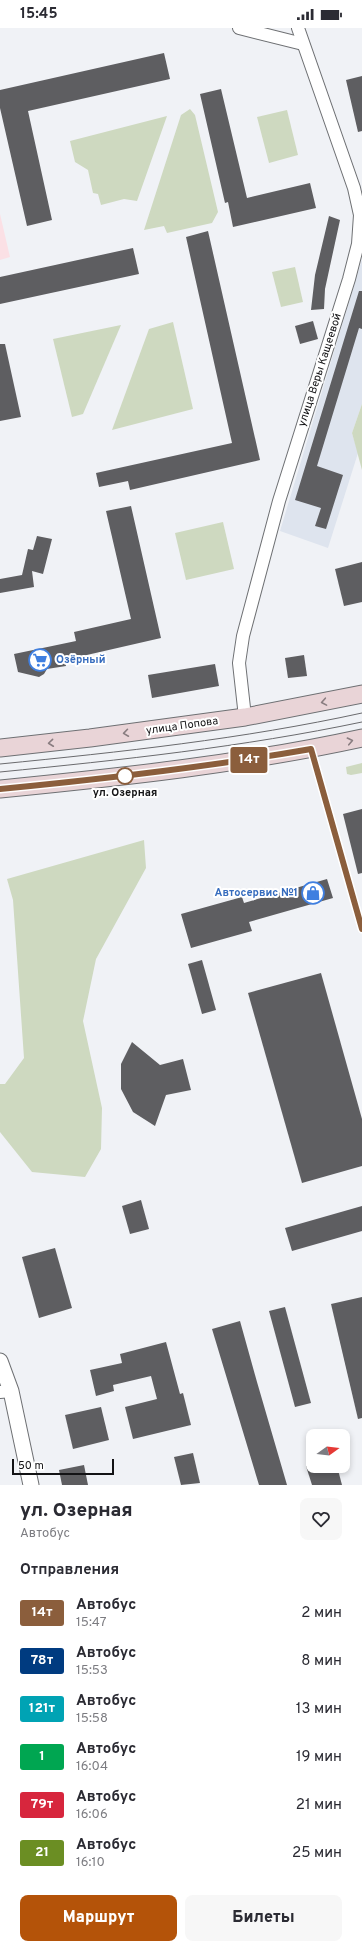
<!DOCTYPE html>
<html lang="ru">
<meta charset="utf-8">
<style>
:root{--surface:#fff;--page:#f7f7f7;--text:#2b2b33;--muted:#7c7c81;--accent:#b45309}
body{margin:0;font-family:Overpass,sans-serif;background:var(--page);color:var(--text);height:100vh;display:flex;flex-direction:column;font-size:15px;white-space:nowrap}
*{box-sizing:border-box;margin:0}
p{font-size:13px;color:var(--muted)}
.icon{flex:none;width:22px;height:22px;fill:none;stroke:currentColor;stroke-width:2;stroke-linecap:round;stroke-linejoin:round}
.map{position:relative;height:1457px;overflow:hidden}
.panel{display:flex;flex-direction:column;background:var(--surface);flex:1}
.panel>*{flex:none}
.badge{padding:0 8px;border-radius:3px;font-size:14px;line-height:26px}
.needle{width:26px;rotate:75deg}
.buttons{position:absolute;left:306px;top:1401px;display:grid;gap:8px}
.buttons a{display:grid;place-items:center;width:44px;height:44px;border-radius:8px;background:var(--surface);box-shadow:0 2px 6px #0003;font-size:20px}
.scale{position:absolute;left:12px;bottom:10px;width:102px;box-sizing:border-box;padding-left:4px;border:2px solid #131315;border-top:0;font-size:11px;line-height:14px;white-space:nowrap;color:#131315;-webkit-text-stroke:3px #fff;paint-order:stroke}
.map>.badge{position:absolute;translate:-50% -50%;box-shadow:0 0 0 2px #fff}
h2{padding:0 20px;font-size:15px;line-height:36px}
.round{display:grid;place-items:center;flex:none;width:42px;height:42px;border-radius:8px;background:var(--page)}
.summary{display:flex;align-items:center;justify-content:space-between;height:68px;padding:0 20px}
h1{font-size:19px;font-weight:800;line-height:30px}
.action{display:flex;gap:8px;margin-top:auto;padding:8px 20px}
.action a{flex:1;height:46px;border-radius:8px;background:var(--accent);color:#fff;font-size:16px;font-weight:800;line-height:46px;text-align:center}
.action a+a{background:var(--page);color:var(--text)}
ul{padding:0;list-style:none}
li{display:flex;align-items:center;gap:12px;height:48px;padding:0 20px}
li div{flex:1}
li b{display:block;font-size:15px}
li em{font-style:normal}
li .badge{min-width:44px;font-weight:700;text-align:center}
.status{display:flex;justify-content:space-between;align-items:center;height:28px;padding:0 20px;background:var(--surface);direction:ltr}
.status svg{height:11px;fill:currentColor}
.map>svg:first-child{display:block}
.built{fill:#dee4ee}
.education{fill:#fbe0e5}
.green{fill:#ced9c0}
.building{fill:#5e5e61}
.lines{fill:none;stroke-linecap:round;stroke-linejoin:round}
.minor-casing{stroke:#6e7073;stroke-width:14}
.tertiary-casing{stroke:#6e7073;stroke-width:17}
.secondary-casing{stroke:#6e7073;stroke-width:19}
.minor{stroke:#fff;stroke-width:12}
.tertiary{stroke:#fff;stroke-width:15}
.secondary{stroke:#e9d4d7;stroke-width:17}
.tram{stroke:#6a6a6d;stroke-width:1}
.oneway{stroke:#897d80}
.line-casing{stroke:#fff;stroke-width:9}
.line{stroke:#8b5e3c;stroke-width:6}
.stop-dot{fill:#fff;stroke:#8b5e3c;stroke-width:2}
.labels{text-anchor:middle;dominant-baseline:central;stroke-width:4;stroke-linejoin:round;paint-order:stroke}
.street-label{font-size:11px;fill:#131315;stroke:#fff}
.shop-label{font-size:11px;font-weight:bold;fill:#366cbe;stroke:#fff;text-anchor:start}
.stop-label{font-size:11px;font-weight:bold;fill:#131315;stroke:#fff}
</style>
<div class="status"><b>15:45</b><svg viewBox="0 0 49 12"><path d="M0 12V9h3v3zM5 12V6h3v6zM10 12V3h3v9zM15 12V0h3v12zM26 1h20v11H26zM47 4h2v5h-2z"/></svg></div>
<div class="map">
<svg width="362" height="1457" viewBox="0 0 362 1457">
<rect width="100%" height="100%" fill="#f0f2f6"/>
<path class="built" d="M 362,231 L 362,376 L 352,405 L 358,425 L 328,520 L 280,503 Z"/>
<path class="education" d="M 0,186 L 10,229 L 0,232 Z"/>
<g class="green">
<path d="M 190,81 L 195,87 L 218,184 L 212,195 L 167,205 L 164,198 L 144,202 L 181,87 Z"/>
<path d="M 287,82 L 298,127 L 269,135 L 257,89 Z"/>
<path d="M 167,88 L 137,173 L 124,171 L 101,177 L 98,166 L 93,165 L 88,142 L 75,134 L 70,113 Z"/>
<path d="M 295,239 L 303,274 L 281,279 L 272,244 Z"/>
<path d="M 173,294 L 193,381 L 112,402 L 149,301 Z"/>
<path d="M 121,297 L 83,386 L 72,389 L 53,311 Z"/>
<path d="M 362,376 L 362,442 L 352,405 Z"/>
<path d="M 223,494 L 234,541 L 186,552 L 175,505 Z"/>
<path d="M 362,735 L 362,745 L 351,747 L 347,746 L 346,739 Z"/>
<path d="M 144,812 L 146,840 L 96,931 L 83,993 L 102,1080 L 101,1121 L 85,1149 L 32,1144 L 0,1104 L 0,1056 L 5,1056 L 24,1030 L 13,872 L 7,851 Z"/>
</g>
<g class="building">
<path d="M 164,25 L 170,51 L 28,83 L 52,192 L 27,198 L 0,80 L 0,62 Z"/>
<path d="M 362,48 L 362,103 L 358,104 L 346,52 Z"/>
<path d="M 221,61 L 247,170 L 310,155 L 316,180 L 233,199 L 228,174 L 225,175 L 200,66 Z"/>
<path d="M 329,188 L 340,192 L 325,261 L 324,281 L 311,282 L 315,247 Z"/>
<path d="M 208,203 L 260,432 L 130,462 L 128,453 L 99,459 L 96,445 L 232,415 L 186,209 Z"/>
<path d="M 133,220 L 139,246 L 0,276 L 0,249 Z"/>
<path d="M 359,263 L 362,263 L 362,301 L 359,300 L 317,438 L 343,447 L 326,501 L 315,498 L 321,480 L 295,472 Z"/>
<path d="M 313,293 L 318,311 L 300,316 L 295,298 Z"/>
<path d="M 0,316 L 5,316 L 21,389 L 0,393 Z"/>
<path d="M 131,478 L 161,610 L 65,632 L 66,638 L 47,641 L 44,646 L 39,649 L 18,644 L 14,626 L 76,613 L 74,604 L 131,591 L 106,483 Z"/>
<path d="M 37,508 L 52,511 L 43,546 L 32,543 L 34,559 L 0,565 L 0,551 L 22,547 L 28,521 L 33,522 Z"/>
<path d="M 362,534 L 362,574 L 344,578 L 335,541 Z"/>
<path d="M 304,627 L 307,648 L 288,650 L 285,630 Z"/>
<path d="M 215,636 L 219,658 L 152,670 L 148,647 Z"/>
<path d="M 362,781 L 362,845 L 358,846 L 343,786 Z"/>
<path d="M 327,851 L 333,870 L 249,894 L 252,903 L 191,920 L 181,886 L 242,869 L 244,875 Z"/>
<path d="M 202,932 L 216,982 L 202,986 L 188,936 Z"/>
<path d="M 321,945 L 362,1091 L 362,1138 L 302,1155 L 248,965 Z"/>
<path d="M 132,1014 L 160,1037 L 183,1031 L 191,1062 L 166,1067 L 155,1098 L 133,1084 L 121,1061 L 121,1036 Z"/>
<path d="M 141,1172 L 149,1201 L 130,1206 L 122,1178 Z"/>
<path d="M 362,1178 L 362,1203 L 292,1223 L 285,1200 Z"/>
<path d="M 55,1220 L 72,1280 L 39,1290 L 22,1229 Z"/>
<path d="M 362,1269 L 362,1390 L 358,1391 L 331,1276 Z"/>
<path d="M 285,1279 L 311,1375 L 295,1379 L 269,1283 Z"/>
<path d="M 240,1293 L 257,1354 L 287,1457 L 259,1457 L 212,1301 Z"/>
<path d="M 166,1314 L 180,1366 L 183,1365 L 191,1397 L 133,1411 L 125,1379 L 157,1371 L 151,1348 L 113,1357 L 114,1363 L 96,1368 L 90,1342 L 122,1335 L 120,1326 Z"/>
<path d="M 101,1379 L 109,1412 L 73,1421 L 65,1387 Z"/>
<path d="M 193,1425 L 200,1455 L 181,1457 L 174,1429 Z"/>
<path d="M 84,1437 L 88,1457 L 62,1457 L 59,1442 Z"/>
<path d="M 306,1438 L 337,1438 L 342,1457 L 312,1457 Z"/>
</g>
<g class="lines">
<g class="minor-casing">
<g id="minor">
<path d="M 239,0 L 303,16"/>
<path d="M 245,689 L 239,635 L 243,608 L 279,473 L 349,251 L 358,216 L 360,187 L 354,160 L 298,0"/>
<path d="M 0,1364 L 11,1363"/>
</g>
</g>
<g class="tertiary-casing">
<path id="tertiary" d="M 0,1333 L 11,1363 L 31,1457"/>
</g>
<g class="secondary-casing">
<g id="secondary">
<path d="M 0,720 L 90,710 L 245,689 L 362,666"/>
<path d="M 0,761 C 121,749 243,736 362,710"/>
</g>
</g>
<use href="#minor" class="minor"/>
<use href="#tertiary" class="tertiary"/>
<use href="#secondary" class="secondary"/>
<g class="tram">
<path d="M 0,736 C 121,724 243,711 362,685"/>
<path d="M 0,744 C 121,732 243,719 362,694"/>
</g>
</g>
<defs><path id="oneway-chevron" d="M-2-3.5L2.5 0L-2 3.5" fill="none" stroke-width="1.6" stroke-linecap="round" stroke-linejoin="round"/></defs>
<g class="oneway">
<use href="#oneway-chevron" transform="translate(324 674) rotate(170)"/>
<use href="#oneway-chevron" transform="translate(126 705) rotate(172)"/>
<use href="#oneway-chevron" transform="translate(350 713) rotate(-12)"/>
<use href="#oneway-chevron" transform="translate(51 715) rotate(174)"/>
</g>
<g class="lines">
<g class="line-casing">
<path id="line" d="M 0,761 C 104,751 208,739 311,721 L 362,901"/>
</g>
<use href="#line" class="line"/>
</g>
<defs>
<g id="supermarket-ring" transform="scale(1.15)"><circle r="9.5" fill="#fff" stroke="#3f7fe0" stroke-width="1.5"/><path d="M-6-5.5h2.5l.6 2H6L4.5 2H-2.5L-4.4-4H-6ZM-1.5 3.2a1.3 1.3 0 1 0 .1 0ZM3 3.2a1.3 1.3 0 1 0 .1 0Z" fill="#3f7fe0"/></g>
<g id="shop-ring" transform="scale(1.15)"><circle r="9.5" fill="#fff" stroke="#3f7fe0" stroke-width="1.5"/><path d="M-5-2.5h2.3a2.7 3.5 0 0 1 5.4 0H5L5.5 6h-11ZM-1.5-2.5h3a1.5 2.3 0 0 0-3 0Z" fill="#3f7fe0"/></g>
</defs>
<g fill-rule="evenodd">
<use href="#supermarket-ring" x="40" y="632"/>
<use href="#shop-ring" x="313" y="865"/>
</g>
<circle class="stop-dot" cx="125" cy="748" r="8"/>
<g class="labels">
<g class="street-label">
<text transform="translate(320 342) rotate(-72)">улица Веры Кащеевой</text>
<text transform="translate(182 698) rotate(-8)">улица Попова</text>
</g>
<g class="shop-label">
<text x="56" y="632">Озёрный</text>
<text x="298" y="865" text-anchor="end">Автосервис №1</text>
</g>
<g class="stop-label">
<text x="125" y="765">ул. Озерная</text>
</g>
</g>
</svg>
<div class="buttons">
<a><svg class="needle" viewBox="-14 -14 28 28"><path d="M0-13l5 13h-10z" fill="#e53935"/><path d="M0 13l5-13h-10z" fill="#7c7c81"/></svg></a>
</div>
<div class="scale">50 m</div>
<b class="badge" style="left:249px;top:732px;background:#8b5e3c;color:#fff">14т</b>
</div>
<section class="panel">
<div class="summary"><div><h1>ул. Озерная</h1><p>Автобус</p></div><a class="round"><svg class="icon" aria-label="heart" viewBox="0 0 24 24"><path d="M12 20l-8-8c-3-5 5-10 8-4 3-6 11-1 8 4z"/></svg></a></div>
<h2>Отправления</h2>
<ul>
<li><span class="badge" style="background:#8b5e3c;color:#fff">14т</span><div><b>Автобус</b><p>15:47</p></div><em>2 мин</em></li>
<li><span class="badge" style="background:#003b80;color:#fff">78т</span><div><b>Автобус</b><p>15:53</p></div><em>8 мин</em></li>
<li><span class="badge" style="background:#00a3b4;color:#fff">121т</span><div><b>Автобус</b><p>15:58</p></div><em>13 мин</em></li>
<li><span class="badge" style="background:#00a651;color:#fff">1</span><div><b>Автобус</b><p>16:04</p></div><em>19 мин</em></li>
<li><span class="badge" style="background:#d7263d;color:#fff">79т</span><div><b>Автобус</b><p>16:06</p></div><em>21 мин</em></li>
<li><span class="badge" style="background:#6b8e23;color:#fff">21</span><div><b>Автобус</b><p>16:10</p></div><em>25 мин</em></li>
</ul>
<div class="action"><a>Маршрут</a><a>Билеты</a></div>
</section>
